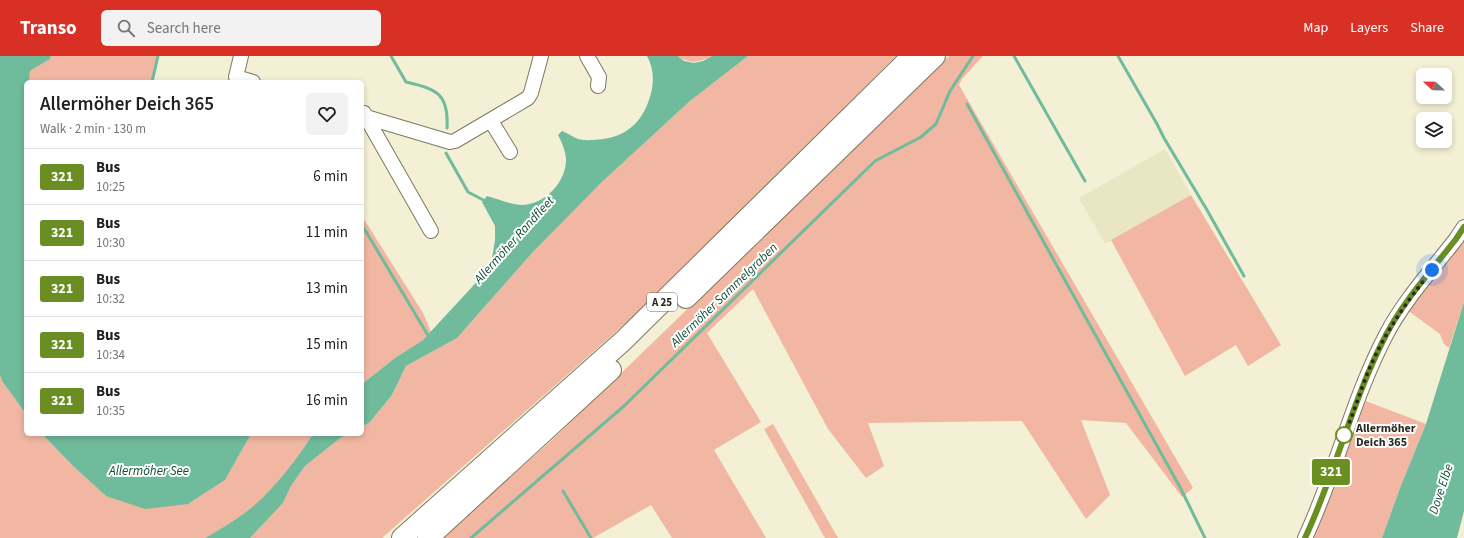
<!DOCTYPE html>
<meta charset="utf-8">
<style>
:root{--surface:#fff;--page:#f2f2f2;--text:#202124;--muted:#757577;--line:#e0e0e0;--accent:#d93025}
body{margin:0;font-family:"Source Sans 3",sans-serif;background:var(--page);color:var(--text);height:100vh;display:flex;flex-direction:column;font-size:15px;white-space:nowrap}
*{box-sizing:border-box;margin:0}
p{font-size:13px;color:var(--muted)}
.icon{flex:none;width:22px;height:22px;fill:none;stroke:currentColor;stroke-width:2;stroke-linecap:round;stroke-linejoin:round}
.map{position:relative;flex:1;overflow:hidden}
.drawer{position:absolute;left:24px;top:24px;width:340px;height:356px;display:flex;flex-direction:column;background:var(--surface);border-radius:6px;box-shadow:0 2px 6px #0003}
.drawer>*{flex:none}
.badge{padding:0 8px;border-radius:3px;font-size:14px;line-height:26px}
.needle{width:26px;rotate:292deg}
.fabs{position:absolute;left:1416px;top:12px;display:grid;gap:8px}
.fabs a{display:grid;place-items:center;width:36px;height:36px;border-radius:6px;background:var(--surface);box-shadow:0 2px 6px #0003;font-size:20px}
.you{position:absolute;width:20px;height:20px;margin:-10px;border:3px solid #fff;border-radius:50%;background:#1a73e8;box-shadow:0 0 0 6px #1a73e833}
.map>.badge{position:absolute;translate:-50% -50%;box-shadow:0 0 0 2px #fff}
.round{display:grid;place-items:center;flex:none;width:42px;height:42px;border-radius:6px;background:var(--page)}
.head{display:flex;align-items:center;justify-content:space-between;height:68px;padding:0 16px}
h1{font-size:19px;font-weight:600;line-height:30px}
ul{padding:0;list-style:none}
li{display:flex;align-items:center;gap:12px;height:56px;padding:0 16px;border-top:1px solid var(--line)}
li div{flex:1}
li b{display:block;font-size:15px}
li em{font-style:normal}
li .badge{min-width:44px;font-weight:700;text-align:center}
header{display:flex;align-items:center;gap:24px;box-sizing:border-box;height:56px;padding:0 20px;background:var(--accent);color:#fff}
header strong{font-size:19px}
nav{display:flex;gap:22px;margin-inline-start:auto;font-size:14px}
.search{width:280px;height:36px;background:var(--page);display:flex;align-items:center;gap:10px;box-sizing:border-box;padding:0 14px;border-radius:6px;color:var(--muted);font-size:15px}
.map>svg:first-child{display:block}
.built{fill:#e9e6c4}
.green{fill:#f1b7a3}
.water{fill:#70bb9c}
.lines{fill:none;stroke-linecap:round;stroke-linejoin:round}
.stream{stroke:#70bb9c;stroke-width:3}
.minor-casing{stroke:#7b7960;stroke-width:16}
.highway-casing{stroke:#7b7960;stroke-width:22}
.minor{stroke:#fff;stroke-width:14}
.highway{stroke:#fff;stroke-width:20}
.line-casing{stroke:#fff;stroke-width:9}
.line{stroke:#6b8e23;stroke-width:6}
.walk{stroke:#2a291f;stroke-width:4;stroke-dasharray:0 7.2}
.stop-dot{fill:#fff;stroke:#6b8e23;stroke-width:2}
.labels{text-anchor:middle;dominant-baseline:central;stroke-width:4;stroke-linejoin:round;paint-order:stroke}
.shield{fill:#fff;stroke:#6a6962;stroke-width:1}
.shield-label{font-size:11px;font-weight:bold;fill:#2a291f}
.stop-label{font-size:12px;font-weight:bold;fill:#2a291f;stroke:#fff;text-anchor:start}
.water-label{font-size:13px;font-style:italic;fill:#0e4d38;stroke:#fff}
</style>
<header>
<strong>Transo</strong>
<div class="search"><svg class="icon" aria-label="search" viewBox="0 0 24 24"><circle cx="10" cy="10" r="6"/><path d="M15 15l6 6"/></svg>Search here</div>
<nav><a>Map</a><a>Layers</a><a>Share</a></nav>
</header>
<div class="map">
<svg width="1464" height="482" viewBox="0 0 1464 482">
<rect width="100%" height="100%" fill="#f3f0d5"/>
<path class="built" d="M 1165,93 L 1191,139 L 1105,188 L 1079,142 Z"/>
<g class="green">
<path d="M 51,0 L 159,0 L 153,26 L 29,26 L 30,15 L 50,3 Z"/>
<path d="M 678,0 L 712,0 C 700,6 690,9 678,0 Z"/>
<path d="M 748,0 L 896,0 L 636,258 L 382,482 L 250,482 L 283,447 L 291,430 L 305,410 L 339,383 L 349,378 L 362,378 L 362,371 L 370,366 L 392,339 L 406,310 L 457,282 L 532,197 L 603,125 L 690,45 Z"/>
<path d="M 949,0 L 983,0 L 962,23 L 959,29 L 1193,432 L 1182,441 L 1126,367 L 1081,364 L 1110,439 L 1086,463 L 1022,365 L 868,367 L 884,410 L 866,422 L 828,373 L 753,233 L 707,277 L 761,366 L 714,394 L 766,482 L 672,482 L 651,449 L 593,482 L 441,482 L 551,385 Z"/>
<path d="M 1191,139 L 1281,289 L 1248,310 L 1236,289 L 1185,320 L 1111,184 Z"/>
<path d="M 362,160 L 423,257 L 431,276 L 423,284 L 395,302 L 362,328 Z"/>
<path d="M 1464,181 L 1464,246 L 1449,292 L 1444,288 L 1440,278 L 1407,254 Z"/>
<path d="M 0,319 L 2,325 L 26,358 L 26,378 L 42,378 L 73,410 L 106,440 L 188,448 L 225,424 L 251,378 L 313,378 C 298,401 281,424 261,443 C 245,459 224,471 205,482 L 0,482 Z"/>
<path d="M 1363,344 L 1426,368 L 1400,432 L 1382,482 L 1311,482 Z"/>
<path d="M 773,368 L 838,482 L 825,482 L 764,373 Z"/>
</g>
<g class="water">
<path d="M 0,0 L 51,0 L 50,3 L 30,15 L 29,26 L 26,26 L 26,358 L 2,325 L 0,319 Z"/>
<path d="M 647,0 L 678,0 L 684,5 L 694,7 L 703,5 L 712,0 L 748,0 L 690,45 L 603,125 L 532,197 L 457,282 L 406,310 L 392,339 L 370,366 L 362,371 L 362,328 L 395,302 L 423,284 L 484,218 L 492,202 L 495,184 L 495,170 L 482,146 L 487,140 C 499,143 511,149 523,149 C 546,148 567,125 566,102 C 565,94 562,86 558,79 L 562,75 C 567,77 573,81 578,83 C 586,85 595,84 603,83 C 626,80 641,67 649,44 C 654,30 655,14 647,0 Z"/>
<path d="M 1464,246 L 1464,455 L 1457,482 L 1382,482 L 1400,432 L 1426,368 Z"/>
<path d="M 42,378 L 251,378 L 225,424 L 188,448 L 145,453 L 106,440 L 73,410 Z"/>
<path d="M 313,378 L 349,378 L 339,383 L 305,410 L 291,430 L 283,447 L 250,482 L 205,482 C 224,471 245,459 261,443 C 281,424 298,401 313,378 Z"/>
</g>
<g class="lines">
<g class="stream">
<path d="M 391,0 L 406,26 C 436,33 449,37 447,72"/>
<path d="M 1014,0 L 1085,125"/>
<path d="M 1118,0 L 1157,68 L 1164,82 L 1207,154 L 1244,220"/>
<path d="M 152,26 L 158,0"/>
<path d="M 967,48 L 1181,433 L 1205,482"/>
<path d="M 446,97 L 468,136 L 487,146"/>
<path d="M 362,169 L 429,281"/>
<path d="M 563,435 L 591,482"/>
<path d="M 471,482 L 624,350 L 875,105 L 921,81 L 936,68 L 950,35 L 973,0"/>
</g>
<g class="minor-casing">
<g id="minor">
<path d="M 241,0 L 236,21 L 253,26"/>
<path d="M 587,0 L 599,21 L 598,30"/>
<path d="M 362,57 L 364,57 L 366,61 L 440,83 L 450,86 L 455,85 L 528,42 L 531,37 L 541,0"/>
<path d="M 366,61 L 431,175"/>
<path d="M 491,65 L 510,96"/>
<path d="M 1305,482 C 1336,416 1352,344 1386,279 C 1404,244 1432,214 1456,183 L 1464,171"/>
</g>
</g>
<g class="highway-casing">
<g id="highway">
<path d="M 686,242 L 935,0"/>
<path d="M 402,482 L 623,285 L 912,0"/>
<path d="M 428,482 L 611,314"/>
</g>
</g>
<use href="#minor" class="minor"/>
<use href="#highway" class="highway"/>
</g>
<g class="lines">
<g class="line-casing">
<path id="line" d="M 1305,482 C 1336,416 1352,344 1386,279 C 1404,244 1432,214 1456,183 L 1464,171"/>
</g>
<use href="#line" class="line"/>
<path class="walk" d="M 1344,379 C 1354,358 1361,331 1371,309 C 1387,273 1408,244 1432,214"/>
</g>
<circle class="stop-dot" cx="1344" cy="379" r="8"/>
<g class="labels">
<rect class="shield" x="647" y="237" width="30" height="18" rx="3"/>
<g class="shield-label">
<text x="662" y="246">A 25</text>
</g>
<g class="stop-label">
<text x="1356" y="372">Allermöher<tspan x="1356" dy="14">Deich 365</tspan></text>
</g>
<g class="water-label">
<text transform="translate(514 184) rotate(-48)">Allermöher Randfleet</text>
<text transform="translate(724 239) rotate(-44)">Allermöher Sammelgraben</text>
<text x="149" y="415">Allermöher See</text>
<text transform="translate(1441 433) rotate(-72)">Dove Elbe</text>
</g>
</g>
</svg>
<div class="fabs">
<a><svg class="needle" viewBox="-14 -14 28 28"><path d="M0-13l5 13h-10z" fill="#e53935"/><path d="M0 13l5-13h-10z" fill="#757577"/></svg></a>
<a><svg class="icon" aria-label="layers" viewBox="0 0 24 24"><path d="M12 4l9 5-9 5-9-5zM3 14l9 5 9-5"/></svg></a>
</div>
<div class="you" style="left:1432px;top:214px"></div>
<b class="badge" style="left:1331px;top:416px;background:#6b8e23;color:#fff">321</b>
<section class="drawer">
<div class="head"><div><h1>Allermöher Deich 365</h1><p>Walk · 2 min · 130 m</p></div><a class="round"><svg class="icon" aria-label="heart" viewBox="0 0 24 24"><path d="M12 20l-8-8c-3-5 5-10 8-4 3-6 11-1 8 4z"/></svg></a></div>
<ul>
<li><span class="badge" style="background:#6b8e23;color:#fff">321</span><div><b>Bus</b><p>10:25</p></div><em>6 min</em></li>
<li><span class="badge" style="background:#6b8e23;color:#fff">321</span><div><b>Bus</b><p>10:30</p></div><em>11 min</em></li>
<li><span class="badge" style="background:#6b8e23;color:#fff">321</span><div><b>Bus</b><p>10:32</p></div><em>13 min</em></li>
<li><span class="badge" style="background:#6b8e23;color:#fff">321</span><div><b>Bus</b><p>10:34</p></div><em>15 min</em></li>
<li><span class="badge" style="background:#6b8e23;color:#fff">321</span><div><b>Bus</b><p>10:35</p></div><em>16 min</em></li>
</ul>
</section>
</div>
